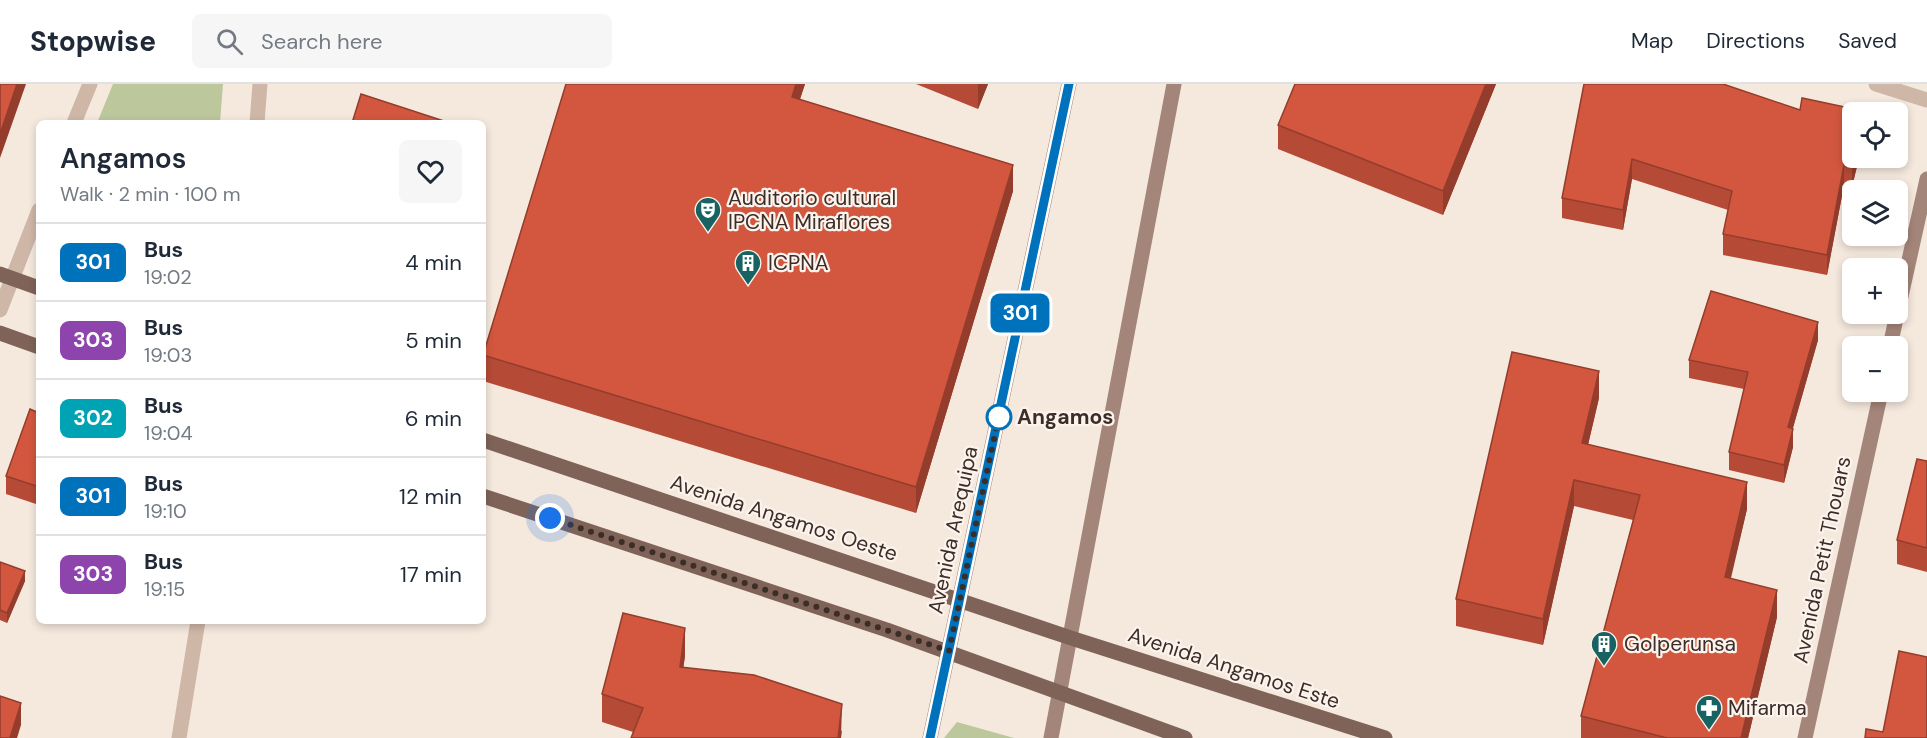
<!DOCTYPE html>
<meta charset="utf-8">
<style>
:root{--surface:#fff;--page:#f6f6f7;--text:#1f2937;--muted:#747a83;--line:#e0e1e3}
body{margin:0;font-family:"DM Sans",sans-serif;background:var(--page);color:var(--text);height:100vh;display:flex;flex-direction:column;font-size:22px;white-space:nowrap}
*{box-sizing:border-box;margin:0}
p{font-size:20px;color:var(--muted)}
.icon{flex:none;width:33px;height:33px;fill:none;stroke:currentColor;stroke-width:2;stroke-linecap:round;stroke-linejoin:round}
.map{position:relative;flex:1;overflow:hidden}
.details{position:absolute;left:36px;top:36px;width:450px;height:504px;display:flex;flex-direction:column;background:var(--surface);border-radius:9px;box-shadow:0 3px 9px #0003}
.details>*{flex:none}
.badge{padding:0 12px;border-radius:9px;font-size:21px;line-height:39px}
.controls{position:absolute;left:1842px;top:18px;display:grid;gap:12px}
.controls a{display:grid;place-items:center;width:66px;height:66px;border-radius:9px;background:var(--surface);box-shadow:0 3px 9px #0003;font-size:30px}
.you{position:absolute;width:30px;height:30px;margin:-15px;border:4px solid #fff;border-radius:50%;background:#1a73e8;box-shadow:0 0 0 9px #1a73e833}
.map>.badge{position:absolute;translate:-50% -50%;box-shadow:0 0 0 3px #fff}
.round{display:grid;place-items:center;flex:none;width:63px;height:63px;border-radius:9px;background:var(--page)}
.headline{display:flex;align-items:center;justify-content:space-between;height:102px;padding:0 24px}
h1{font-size:28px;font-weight:600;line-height:45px}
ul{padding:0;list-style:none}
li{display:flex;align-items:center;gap:18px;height:78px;padding:0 24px;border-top:2px solid var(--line)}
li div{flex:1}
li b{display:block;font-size:22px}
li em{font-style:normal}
li .badge{min-width:66px;font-weight:700;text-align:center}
header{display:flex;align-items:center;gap:36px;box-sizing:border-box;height:84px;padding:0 30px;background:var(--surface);border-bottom:2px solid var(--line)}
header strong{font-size:28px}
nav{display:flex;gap:33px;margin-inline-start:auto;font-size:21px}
.search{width:420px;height:54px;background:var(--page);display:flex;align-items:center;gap:15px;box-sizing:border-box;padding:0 21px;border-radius:9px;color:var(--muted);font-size:22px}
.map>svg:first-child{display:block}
.green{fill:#bcc79c}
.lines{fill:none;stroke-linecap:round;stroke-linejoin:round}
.minor{stroke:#cfb7a8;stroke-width:15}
.secondary{stroke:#a48579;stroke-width:15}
.primary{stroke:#7f6358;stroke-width:15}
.wall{fill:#b54b36}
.shaded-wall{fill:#943d2c}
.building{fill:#d3573f;stroke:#943d2c;stroke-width:1.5}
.line-casing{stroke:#fff;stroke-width:14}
.line{stroke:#0072bc;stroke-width:9}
.walk{stroke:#3c2d29;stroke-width:6;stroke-dasharray:0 10.8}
.stop-dot{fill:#fff;stroke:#0072bc;stroke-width:3}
.labels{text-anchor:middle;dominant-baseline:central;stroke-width:4.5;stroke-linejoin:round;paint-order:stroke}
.poi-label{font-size:21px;fill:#3c2d29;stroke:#fcf3ec;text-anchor:start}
.stop-label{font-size:21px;font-weight:bold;fill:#3c2d29;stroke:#fcf3ec;text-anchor:start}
.street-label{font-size:21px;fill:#3c2d29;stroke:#fcf3ec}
</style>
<header>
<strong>Stopwise</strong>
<div class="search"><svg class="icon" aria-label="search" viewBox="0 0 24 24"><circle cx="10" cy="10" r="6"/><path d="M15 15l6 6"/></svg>Search here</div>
<nav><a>Map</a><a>Directions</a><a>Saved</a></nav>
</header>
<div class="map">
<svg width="1927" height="654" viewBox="0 0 1927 654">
<rect width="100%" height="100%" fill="#f5e9de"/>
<g class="green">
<path d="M 113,0 L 223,0 L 220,39 L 97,39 Z"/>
<path d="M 957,638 L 1014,654 L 944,654 Z"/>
</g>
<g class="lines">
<g class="minor">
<path d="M 1876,0 L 1927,16"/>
<path d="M 74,39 L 90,0"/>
<path d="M 257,39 L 260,0"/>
<path d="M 0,226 L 39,126"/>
<path d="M 179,654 L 198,537"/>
</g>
<g class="secondary">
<path d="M 1890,262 L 1927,95"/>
<path d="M 930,654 L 1069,0"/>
<path d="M 1051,654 L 1174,0"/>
<path d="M 1805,654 L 1881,308"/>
</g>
<g class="primary">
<path d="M 0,190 L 39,204"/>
<path d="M 0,249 L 39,263"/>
<path d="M 483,356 L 1071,554 L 1385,654"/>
<path d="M 483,412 L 887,546 L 1185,654"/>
</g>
</g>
<g class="wall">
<path d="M 566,0 L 805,0 L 800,15 L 1013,107 L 916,429 L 483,297 L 483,271 Z"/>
<path d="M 916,0 L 988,0 L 978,25 Z"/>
<path d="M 1295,0 L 1496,0 L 1443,131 L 1278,65 L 1278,41 Z"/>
<path d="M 1584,0 L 1852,74 L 1859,74 L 1852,103 L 1844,101 L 1827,191 L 1723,171 L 1723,150 L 1728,126 L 1632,95 L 1623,146 L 1562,134 L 1562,114 Z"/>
<path d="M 1818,256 L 1793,344 L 1793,363 L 1784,399 L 1729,386 L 1729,368 L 1744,305 L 1689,294 L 1689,276 Z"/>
<path d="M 1599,314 L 1588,361 L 1747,425 L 1730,495 L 1777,533 L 1748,654 L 1581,654 L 1581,632 L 1633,436 L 1574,422 L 1543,561 L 1456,542 L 1456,515 Z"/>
<path d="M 39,329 L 39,421 L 6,410 L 6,392 Z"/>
<path d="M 1927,377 L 1927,488 L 1897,480 L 1897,456 Z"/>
<path d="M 0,478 L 25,497 L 7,539 L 0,536 Z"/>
<path d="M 685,572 L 683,583 L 842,647 L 841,654 L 631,654 L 633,648 L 602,638 L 602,610 Z"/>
</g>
<g class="shaded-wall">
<path d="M 17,0 L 26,0 L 0,74 L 0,50 Z"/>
<path d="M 796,0 L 805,0 L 792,39 L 792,13 Z"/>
<path d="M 978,0 L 988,0 L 978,25 Z"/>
<path d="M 1486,0 L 1496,0 L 1443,131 L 1443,107 Z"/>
<path d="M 1854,74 L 1859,74 L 1852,103 L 1852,83 Z"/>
<path d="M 1632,75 L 1632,95 L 1623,146 L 1623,126 Z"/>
<path d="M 1013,81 L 1013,107 L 916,429 L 916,403 Z"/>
<path d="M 1844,81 L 1844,101 L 1827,191 L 1827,171 Z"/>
<path d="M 1818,238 L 1818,256 L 1788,361 L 1788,343 Z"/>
<path d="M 1599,287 L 1599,314 L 1582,386 L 1582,359 Z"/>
<path d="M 1793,345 L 1793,363 L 1784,399 L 1784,381 Z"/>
<path d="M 1574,396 L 1574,422 L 1543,561 L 1543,535 Z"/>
<path d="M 1747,398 L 1747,425 L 1725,520 L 1725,493 Z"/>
<path d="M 25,487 L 25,497 L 7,539 L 7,529 Z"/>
<path d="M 1777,506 L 1777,533 L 1748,654 L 1741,654 Z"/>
<path d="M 685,544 L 685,572 L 680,610 L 680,583 Z"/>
<path d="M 21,619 L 21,641 L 17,654 L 10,654 Z"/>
<path d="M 842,620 L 841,654 L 838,654 Z"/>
</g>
<g class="building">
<path d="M 0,0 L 17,0 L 0,50 Z"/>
<path d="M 566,0 L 796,0 L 792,13 L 1013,81 L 916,403 L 483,271 Z"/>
<path d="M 1295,0 L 1486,0 L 1443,107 L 1278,41 Z"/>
<path d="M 1584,0 L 1723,0 L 1800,26 L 1802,14 L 1864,27 L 1864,28 L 1852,28 L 1852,74 L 1854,74 L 1852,83 L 1844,81 L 1827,171 L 1723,150 L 1732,107 L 1632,75 L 1623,126 L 1562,114 Z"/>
<path d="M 361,10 L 450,39 L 352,39 Z"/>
<path d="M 1711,207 L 1818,238 L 1788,343 L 1793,345 L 1784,381 L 1729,368 L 1748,288 L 1689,276 Z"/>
<path d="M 1512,268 L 1599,287 L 1582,359 L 1747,398 L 1725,493 L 1777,506 L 1741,654 L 1667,654 L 1581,632 L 1640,411 L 1574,396 L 1543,535 L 1456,515 Z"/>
<path d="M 30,325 L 39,329 L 39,403 L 6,392 Z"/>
<path d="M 1917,375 L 1927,377 L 1927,464 L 1897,456 Z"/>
<path d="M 0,478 L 25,487 L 7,529 L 0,526 Z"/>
<path d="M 623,529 L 685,544 L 680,583 L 754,591 L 842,620 L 838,654 L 631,654 L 643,624 L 602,610 Z"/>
<path d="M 1899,567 L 1927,573 L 1927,654 L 1865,654 L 1866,645 L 1883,648 Z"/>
<path d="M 0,612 L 21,619 L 10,654 L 0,654 Z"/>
</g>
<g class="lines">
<g class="line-casing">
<path id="line" d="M 930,654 L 1069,0"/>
</g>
<use href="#line" class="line"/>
<path class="walk" d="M 550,434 L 949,567 L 999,331 L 999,333"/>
</g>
<defs>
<g id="theatre-pin" transform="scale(1.35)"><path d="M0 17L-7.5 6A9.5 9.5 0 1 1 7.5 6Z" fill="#196262" stroke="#fcf3ec"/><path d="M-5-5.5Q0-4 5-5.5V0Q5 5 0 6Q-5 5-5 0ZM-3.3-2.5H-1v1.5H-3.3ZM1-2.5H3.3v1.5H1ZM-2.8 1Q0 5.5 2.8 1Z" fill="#fff"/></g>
<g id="building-pin" transform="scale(1.35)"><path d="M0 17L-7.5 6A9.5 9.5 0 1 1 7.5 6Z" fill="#196262" stroke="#fcf3ec"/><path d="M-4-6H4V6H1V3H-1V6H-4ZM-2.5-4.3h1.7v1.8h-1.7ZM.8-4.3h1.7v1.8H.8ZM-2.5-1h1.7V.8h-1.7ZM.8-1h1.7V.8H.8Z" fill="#fff"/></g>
<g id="pharmacy-pin" transform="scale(1.35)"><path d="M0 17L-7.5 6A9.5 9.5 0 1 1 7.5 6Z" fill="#196262" stroke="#fcf3ec"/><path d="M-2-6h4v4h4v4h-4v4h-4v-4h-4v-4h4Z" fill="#fff"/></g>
</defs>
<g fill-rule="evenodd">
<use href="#theatre-pin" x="708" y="126"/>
<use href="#building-pin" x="748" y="179"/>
<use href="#building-pin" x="1604" y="560"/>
<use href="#pharmacy-pin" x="1709" y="624"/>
</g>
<circle class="stop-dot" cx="999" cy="333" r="12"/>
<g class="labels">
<g class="poi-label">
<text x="728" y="114">Auditorio cultural<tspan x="728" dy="24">IPCNA Miraflores</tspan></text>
<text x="768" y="179">ICPNA</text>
<text x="1624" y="560">Golperunsa</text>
<text x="1728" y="624">Mifarma</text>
</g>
<g class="stop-label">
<text x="1017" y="333">Angamos</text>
</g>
<g class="street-label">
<text transform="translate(784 434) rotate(18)">Avenida Angamos Oeste</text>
<text transform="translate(953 446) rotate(-78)">Avenida Arequipa</text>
<text transform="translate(1822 476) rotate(-78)">Avenida Petit Thouars</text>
<text transform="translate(1234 584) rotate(18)">Avenida Angamos Este</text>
</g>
</g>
</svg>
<div class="controls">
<a><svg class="icon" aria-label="locate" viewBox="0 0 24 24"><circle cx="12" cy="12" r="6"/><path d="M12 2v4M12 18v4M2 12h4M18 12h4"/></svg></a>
<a><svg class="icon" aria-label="layers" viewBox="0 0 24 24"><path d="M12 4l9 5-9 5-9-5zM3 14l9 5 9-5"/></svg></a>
<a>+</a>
<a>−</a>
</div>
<div class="you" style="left:550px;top:434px"></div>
<b class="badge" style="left:1020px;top:229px;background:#0072bc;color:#fff">301</b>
<section class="details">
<div class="headline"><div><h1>Angamos</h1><p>Walk · 2 min · 100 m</p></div><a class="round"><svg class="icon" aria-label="heart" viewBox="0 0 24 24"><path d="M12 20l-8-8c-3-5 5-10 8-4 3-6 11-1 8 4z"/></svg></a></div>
<ul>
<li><span class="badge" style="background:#0072bc;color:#fff">301</span><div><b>Bus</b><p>19:02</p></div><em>4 min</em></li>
<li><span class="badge" style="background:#8e44ad;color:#fff">303</span><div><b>Bus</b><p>19:03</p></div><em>5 min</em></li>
<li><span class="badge" style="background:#00a3b4;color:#fff">302</span><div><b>Bus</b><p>19:04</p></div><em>6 min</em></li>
<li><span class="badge" style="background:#0072bc;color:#fff">301</span><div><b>Bus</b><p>19:10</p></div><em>12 min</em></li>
<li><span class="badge" style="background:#8e44ad;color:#fff">303</span><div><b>Bus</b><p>19:15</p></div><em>17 min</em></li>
</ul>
</section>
</div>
